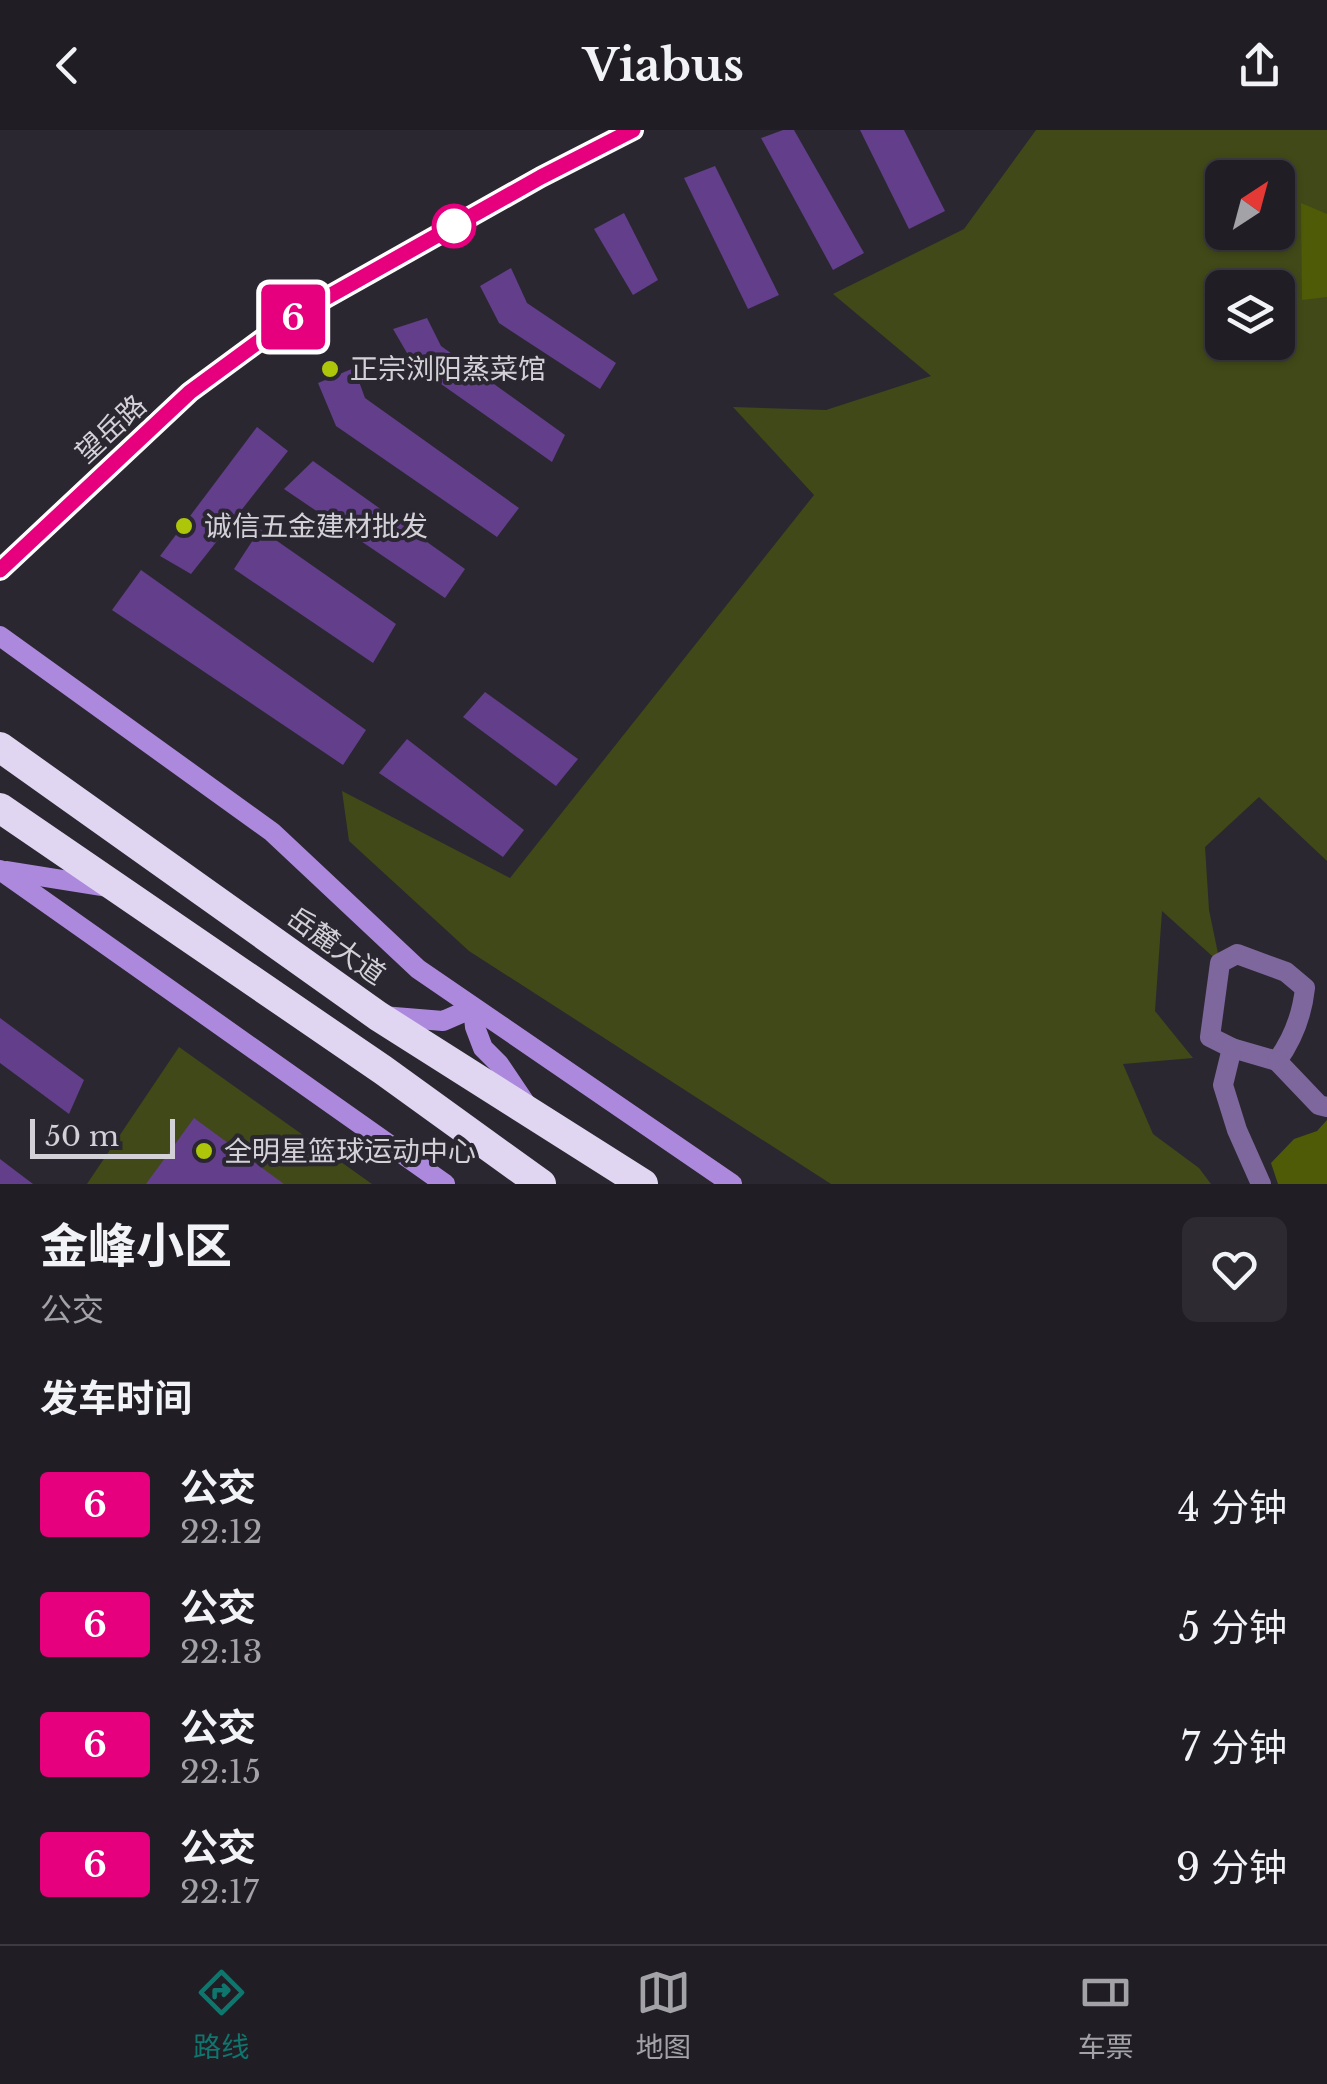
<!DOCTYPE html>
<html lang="zh">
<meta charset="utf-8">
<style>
:root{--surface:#201d25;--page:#2d2a32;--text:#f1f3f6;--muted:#a2a2a7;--line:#3d3b42;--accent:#0f766e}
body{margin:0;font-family:"Libre Baskerville","Noto Sans SC",serif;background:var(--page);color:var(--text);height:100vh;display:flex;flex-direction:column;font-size:38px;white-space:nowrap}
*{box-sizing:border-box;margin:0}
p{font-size:32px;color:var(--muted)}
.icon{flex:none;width:55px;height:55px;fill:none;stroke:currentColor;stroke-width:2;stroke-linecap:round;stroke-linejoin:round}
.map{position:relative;height:1054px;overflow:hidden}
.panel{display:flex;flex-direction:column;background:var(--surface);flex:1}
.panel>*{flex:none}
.badge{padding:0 20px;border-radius:8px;font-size:35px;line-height:65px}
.needle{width:65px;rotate:36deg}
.controls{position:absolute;left:1205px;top:30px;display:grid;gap:20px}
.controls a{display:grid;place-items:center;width:90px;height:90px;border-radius:15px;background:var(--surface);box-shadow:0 2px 8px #0004,0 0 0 2px var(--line);font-size:50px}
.scale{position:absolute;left:30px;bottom:25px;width:145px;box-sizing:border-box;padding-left:10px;border:5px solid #d3d0d7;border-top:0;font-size:28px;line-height:35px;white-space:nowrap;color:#d3d0d7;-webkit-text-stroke:8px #2a2731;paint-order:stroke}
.map>.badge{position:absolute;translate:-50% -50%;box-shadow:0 0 0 5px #fff}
h2{padding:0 40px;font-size:38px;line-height:90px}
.round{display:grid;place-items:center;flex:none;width:105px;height:105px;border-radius:15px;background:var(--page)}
.summary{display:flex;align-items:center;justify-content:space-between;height:170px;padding:0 40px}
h1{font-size:48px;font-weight:700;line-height:75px}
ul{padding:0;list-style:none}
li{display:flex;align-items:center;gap:30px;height:120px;padding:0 40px}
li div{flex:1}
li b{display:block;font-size:38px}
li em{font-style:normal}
li .badge{min-width:110px;font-weight:700;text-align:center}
header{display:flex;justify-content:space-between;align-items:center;height:130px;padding:0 40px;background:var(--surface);font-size:45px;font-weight:700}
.tab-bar{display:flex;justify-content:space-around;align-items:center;height:140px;border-top:2px solid var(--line);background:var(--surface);font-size:28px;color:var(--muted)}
.tab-bar a{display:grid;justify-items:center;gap:5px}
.tab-bar .selected{color:var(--accent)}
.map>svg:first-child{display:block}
.green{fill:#414918;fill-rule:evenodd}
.water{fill:#4f5b06}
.building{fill:#623e8b}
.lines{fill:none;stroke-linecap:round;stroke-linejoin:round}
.street{stroke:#7d679c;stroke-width:20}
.secondary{stroke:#ad89de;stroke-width:20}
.highway{stroke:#e0d6f1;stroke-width:30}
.line-casing{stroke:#fff;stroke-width:22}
.line{stroke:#e6007e;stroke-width:15}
.stop-dot{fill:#fff;stroke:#e6007e;stroke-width:5}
.poi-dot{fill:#aec60a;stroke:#2a2731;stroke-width:4}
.labels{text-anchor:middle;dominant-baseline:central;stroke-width:8;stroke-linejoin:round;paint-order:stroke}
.poi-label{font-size:28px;fill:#d3d0d7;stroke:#2a2731;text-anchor:start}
.street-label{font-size:28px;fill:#d3d0d7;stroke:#2a2731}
</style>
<header><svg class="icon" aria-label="back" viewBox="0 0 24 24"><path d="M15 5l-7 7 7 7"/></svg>Viabus<svg class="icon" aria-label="share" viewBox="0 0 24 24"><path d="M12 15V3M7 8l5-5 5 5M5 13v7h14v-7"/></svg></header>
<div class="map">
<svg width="1327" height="1054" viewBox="0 0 1327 1054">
<rect width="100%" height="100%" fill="#2a2731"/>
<g class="green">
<path d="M 1036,0 L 1327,0 L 1327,731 L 1259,667 L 1205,717 L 1209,780 L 1220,833 L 1162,781 L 1155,881 L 1193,928 L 1123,934 L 1153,1004 L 1199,1038 L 1211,1054 L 831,1054 L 469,821 L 349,711 L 342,661 L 510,748 L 814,365 L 733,277 L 826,280 L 931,246 L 833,164 L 964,99 ZM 1222,48 L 1278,48 L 1278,102 L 1222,102 ZM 1222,158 L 1278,158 L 1278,212 L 1222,212 Z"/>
<path d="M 179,917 L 372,1054 L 87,1054 Z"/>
</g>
<g class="water">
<path d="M 1301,73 L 1327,84 L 1327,167 L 1302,170 Z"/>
<path d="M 1327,990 L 1327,1054 L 1278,1054 L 1271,1033 L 1294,1009 L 1317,1001 Z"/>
</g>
<g class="building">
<path d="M 783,0 L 794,0 L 864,123 L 833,140 L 761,8 Z"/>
<path d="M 860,0 L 904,0 L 945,81 L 909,99 Z"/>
<path d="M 715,36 L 779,165 L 748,179 L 684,48 Z"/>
<path d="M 624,83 L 658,150 L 633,165 L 594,99 Z"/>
<path d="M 511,138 L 527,173 L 616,233 L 600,259 L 499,193 L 480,156 Z"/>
<path d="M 427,188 L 441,216 L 565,305 L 552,332 L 414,235 L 393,199 Z"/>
<path d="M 354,238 L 365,268 L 519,378 L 497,407 L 336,296 L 318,253 Z"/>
<path d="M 257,297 L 288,321 L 191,444 L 160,426 Z"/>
<path d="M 313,331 L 465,439 L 445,468 L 284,359 Z"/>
<path d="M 260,399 L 396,494 L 373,533 L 234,439 Z"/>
<path d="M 141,440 L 366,600 L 343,635 L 112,480 Z"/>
<path d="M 485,562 L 578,629 L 556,656 L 463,587 Z"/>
<path d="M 407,609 L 524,700 L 503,727 L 379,643 Z"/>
<path d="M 0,888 L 84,950 L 69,984 L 0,933 Z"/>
<path d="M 194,988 L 284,1054 L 146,1054 Z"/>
<path d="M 0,1029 L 33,1054 L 0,1054 Z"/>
</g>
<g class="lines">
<g class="street">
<path d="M 1237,824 L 1286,842 L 1305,858 C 1302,886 1293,909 1277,931 L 1232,918 L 1210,907 L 1220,833 Z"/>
<path d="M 1232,918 L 1223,955 L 1237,1000 L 1261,1054"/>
<path d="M 1277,931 L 1319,975 L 1327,977"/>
</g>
<g class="secondary">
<path d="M 0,440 L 190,262 L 292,187 L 541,47 L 633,0"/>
<path d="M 0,506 L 272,702 L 418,839 L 732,1054"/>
<path d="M 0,740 L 445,1054"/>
<path d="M 7,741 L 107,757"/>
<path d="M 382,886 L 443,891 L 473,878 L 475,897 L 483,918 L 499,934 L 528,977"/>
</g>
<g class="highway">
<path d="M 0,617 L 378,886 L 643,1054"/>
<path d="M 0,678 L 383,940 L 541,1054"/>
</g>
</g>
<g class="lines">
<g class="line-casing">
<path id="line" d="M 0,440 L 190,262 L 292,187 L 541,47 L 633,0"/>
</g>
<use href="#line" class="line"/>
</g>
<circle class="stop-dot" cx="454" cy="96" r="20"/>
<g class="poi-dot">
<circle cx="330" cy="239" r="10"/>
<circle cx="184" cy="396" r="10"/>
<circle cx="204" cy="1021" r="10"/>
</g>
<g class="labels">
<g class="poi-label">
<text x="350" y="239">正宗浏阳蒸菜馆</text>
<text x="204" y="396">诚信五金建材批发</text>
<text x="224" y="1021">全明星篮球运动中心</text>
</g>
<g class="street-label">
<text transform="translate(111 299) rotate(-43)">望岳路</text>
<text transform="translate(336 816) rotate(35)">岳麓大道</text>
</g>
</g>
</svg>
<div class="controls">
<a><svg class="needle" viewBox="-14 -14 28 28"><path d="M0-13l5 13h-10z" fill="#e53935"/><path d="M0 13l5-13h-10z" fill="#a2a2a7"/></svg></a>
<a><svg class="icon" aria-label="layers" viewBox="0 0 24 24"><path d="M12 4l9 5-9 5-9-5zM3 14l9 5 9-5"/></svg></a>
</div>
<div class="scale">50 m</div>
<b class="badge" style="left:293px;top:187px;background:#e6007e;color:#fff">6</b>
</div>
<section class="panel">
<div class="summary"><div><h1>金峰小区</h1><p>公交</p></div><a class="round"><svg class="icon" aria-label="heart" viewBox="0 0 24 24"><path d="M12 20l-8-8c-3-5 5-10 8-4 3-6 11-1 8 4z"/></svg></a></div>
<h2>发车时间</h2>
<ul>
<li><span class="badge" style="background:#e6007e;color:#fff">6</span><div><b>公交</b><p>22:12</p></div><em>4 分钟</em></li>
<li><span class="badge" style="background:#e6007e;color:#fff">6</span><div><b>公交</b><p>22:13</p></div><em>5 分钟</em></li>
<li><span class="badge" style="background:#e6007e;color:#fff">6</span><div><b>公交</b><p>22:15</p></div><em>7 分钟</em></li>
<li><span class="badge" style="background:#e6007e;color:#fff">6</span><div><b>公交</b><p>22:17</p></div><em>9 分钟</em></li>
</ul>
</section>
<nav class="tab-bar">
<a class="selected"><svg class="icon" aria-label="directions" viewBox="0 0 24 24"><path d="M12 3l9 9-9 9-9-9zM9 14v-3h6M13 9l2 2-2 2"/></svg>路线</a>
<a><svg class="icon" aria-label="map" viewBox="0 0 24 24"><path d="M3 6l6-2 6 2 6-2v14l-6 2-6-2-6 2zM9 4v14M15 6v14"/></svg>地图</a>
<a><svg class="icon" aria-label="tickets" viewBox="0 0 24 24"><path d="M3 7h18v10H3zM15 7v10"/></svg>车票</a>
</nav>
